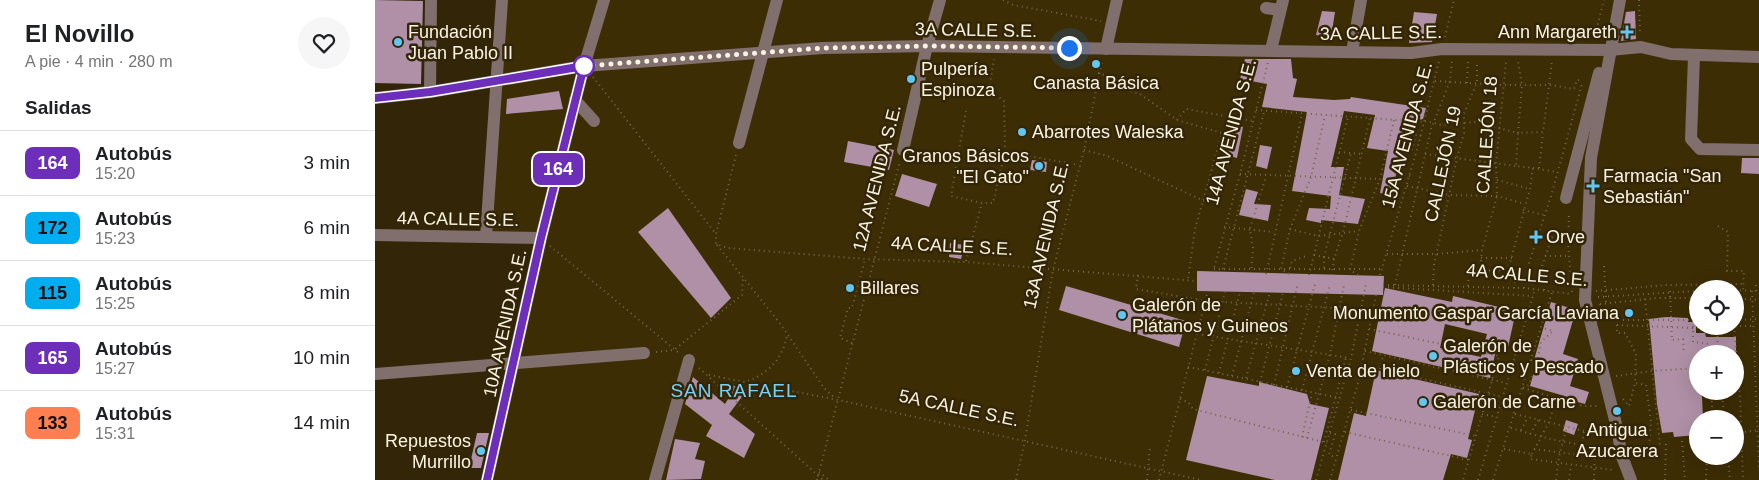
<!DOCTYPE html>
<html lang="es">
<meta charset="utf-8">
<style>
:root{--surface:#fff;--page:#f6f6f6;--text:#202124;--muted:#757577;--line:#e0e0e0}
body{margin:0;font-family:Helvetica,sans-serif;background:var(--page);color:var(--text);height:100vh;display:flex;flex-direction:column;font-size:19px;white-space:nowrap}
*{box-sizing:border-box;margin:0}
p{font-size:16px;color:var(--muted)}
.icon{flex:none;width:28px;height:28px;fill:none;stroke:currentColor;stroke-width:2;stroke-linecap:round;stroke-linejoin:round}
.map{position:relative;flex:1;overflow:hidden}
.side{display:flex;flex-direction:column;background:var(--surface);width:375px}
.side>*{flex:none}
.badge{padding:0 10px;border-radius:8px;font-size:18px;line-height:32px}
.controls{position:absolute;left:1314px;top:280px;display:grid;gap:10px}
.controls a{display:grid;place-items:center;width:55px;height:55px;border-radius:50%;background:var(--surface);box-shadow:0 5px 20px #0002;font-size:25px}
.you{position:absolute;width:25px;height:25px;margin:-12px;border:4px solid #fff;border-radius:50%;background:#1a73e8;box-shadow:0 0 0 8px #1a73e833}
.map>.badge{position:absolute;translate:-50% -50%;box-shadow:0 0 0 2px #fff}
h2{padding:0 25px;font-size:19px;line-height:45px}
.round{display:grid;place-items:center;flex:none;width:52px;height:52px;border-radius:26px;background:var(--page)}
.overview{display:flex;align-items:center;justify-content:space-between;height:85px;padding:0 25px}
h1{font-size:24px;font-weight:700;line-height:38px}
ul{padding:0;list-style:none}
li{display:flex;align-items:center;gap:15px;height:65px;padding:0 25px;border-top:1px solid var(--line)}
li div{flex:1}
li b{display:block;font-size:19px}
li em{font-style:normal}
li .badge{min-width:55px;font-weight:700;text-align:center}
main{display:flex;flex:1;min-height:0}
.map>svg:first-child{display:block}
.built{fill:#3d2d05;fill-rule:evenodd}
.building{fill:#af90a6;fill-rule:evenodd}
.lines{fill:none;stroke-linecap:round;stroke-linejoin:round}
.path{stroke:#72664c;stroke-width:2;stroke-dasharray:1 4;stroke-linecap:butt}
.minor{stroke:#816f6e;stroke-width:12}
.line-casing{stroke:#fff;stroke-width:11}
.line{stroke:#6d2fba;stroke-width:8}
.walk{stroke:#fcf4e3;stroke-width:5;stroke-dasharray:0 9}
.poi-dot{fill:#64c5ee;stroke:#332608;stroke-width:2}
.stop-dot{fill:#fff;stroke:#6d2fba;stroke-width:2.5}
.labels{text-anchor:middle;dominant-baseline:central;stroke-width:5;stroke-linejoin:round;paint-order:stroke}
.street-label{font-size:18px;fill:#fcf4e3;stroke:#332608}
.poi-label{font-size:18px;fill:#fcf4e3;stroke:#332608;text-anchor:start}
.neighbourhood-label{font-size:19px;letter-spacing:1px;fill:#79d0f6;stroke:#332608}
</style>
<main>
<section class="side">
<div class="overview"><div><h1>El Novillo</h1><p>A pie · 4 min · 280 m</p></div><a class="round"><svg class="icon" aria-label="heart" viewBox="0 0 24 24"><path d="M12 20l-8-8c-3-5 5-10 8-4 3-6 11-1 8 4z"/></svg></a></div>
<h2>Salidas</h2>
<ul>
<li><span class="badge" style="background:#6d2fba;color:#fff">164</span><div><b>Autobús</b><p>15:20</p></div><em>3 min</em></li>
<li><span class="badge" style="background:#00adee;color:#111">172</span><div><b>Autobús</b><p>15:23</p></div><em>6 min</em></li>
<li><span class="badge" style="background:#00adee;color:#111">115</span><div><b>Autobús</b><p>15:25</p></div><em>8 min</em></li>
<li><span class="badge" style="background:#6d2fba;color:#fff">165</span><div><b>Autobús</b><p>15:27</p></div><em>10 min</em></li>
<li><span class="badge" style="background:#ff7f50;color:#111">133</span><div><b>Autobús</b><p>15:31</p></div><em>14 min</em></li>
</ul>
</section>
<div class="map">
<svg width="1384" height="480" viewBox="0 0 1384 480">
<rect width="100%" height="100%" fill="#332608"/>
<path class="built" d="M 127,0 L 1384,0 L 1384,480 L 112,480 L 166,238 L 111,237 ZM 1322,289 L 1360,289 L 1360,326 L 1322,326 ZM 1322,354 L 1360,354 L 1360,391 L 1322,391 ZM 1322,419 L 1360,419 L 1360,456 L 1322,456 Z"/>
<g class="building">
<path d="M 0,0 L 48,1 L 46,84 L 0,83 Z"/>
<path d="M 947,11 L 960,12 L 956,38 L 941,35 Z"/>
<path d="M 1260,11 L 1261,39 L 1246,41 L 1251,12 Z"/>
<path d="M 1039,12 L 1062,14 L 1057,42 L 1034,43 Z"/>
<path d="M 870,59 L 916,59 L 918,78 L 922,79 L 918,97 L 959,100 L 975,99 L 976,97 L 1051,108 L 1048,119 L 1034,122 L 1016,195 L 1005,193 L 1013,151 L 992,148 L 1000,115 L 969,111 L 956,167 L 969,167 L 964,195 L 990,199 L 983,224 L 946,220 L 946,223 L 931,220 L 934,208 L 955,209 L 956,196 L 917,191 L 932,112 L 887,107 L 892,84 L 865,79 Z"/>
<path d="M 184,91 L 188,109 L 131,114 L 132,99 Z"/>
<path d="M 858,126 L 868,127 L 862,158 L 851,155 Z"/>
<path d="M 473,141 L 519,150 L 514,170 L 469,162 Z"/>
<path d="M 885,145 L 897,147 L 892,169 L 881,166 Z"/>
<path d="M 1367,158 L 1384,158 L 1384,174 L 1366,173 Z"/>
<path d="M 657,160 L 672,162 L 671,172 L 655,170 Z"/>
<path d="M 527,174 L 562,184 L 554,207 L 520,196 Z"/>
<path d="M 871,189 L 883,192 L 879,204 L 896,205 L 893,221 L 864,215 Z"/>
<path d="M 293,208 L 356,298 L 336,318 L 263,232 Z"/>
<path d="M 575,243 L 589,245 L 590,254 L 587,255 L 586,259 L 574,257 Z"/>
<path d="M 822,271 L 1009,276 L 1008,295 L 822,291 Z"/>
<path d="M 691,286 L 811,321 L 804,347 L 684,310 Z"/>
<path d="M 1010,288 L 1077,302 L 1078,296 L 1141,311 L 1133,347 L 1122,345 L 1115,378 L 997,351 ZM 1070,324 L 1112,334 L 1106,357 L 1065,348 Z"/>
<path d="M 1176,302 L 1201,310 L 1188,354 L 1203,359 L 1195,386 L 1214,392 L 1210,404 L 1192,399 L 1193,397 L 1155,386 L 1162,361 L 1159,360 Z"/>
<path d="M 1291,317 L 1313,318 L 1313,322 L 1321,322 L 1321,333 L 1330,333 L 1331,337 L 1361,337 L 1361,354 L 1322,354 L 1322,391 L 1325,391 L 1327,397 L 1328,419 L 1321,419 L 1322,435 L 1299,437 L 1298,432 L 1287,433 L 1282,404 L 1274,319 Z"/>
<path d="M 1001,370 L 1104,394 L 1093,439 L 1097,440 L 1092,458 L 1076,454 L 1068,480 L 963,480 L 979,413 L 991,416 Z"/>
<path d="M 832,376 L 884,386 L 884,382 L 932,394 L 935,404 L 954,408 L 936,480 L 900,480 L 811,460 Z"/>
<path d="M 318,377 L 350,404 L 358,391 L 350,383 L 372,390 L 354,414 L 380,434 L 369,458 L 331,436 L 337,425 L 310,404 Z"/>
<path d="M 1191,420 L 1203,424 L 1199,435 L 1188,431 Z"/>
<path d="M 102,433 L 114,433 L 106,468 L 94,468 Z"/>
<path d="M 300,439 L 325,443 L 320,459 L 330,461 L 326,479 L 291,480 Z"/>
</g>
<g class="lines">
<g class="path">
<path d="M 628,0 L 638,5 L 726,21"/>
<path d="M 1264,0 L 1265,35"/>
<path d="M 1070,37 L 1079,0"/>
<path d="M 1219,39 L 1229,0"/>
<path d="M 723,73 L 758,84 L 755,91 L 765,94 L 802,120 L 847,133 L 820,229 L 813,280"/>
<path d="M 218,77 L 341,234"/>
<path d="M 1060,81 L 1127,85 L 1176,85 L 1199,89 L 1202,80 L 1208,81"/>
<path d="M 1092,83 L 1093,60"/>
<path d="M 881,110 L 1050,122"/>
<path d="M 802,120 L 811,109 L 878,121"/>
<path d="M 1050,121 L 1067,125 L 1100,122 L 1143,133 L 1147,86 L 1143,61"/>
<path d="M 709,150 L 732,156 L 829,201"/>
<path d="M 539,152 L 582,161 L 576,196 L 607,203 L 618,203 L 630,152 L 629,101 L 614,90 L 619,59"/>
<path d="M 630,152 L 704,165"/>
<path d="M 964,152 L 986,154"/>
<path d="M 1050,154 L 1141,166"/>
<path d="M 361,155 L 341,234 L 341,244 L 353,248 L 490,259 L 591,262 L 821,281"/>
<path d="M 582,161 L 591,111"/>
<path d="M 1158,168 L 1182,172"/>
<path d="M 1164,168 L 1168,133"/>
<path d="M 865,174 L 1005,179"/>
<path d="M 1035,176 L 1026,174 L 1031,152 L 1036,153 L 1041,135 L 1046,136"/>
<path d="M 1122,180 L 1155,189"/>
<path d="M 1032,186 L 1074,195 L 1122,196 L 1150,204"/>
<path d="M 1148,210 L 1169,215"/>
<path d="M 1194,216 L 1193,243 L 1197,293"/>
<path d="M 1343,226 L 1353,232 L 1352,271 L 1369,271 L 1368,290"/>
<path d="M 849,227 L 899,232"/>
<path d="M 915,229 L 943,236 L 984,231"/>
<path d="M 342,245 L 404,322 L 449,388 L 461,399"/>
<path d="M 175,246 L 304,353"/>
<path d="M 1012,254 L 1062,254 L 1107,250"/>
<path d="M 939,255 L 949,257 L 949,269"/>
<path d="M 1170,256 L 1193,256"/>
<path d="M 1106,258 L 1137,258"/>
<path d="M 959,259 L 949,257 L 976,153"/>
<path d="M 591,261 L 607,203"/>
<path d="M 1229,266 L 1231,303"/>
<path d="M 915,268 L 917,261 L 931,256"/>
<path d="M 839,269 L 1006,269"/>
<path d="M 848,269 L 889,112"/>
<path d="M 1105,271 L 1107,250 L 1122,196 L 1121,164 L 1131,62"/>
<path d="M 838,272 L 865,174 L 893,62"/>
<path d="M 876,273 L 878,249 L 875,229 L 891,176"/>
<path d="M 891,274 L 927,114"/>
<path d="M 914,274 L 906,269 L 915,229 L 936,177 L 950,115"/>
<path d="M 763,275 L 761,289 L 831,301 L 997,310"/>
<path d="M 934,275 L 973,117"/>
<path d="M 957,275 L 959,259 L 968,232 L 995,118"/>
<path d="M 983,275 L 975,270 L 984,231 L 1005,179 L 1019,120"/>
<path d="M 1005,275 L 1043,146 L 1064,61"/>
<path d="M 1008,285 L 1149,288 L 1197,294"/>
<path d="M 1020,285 L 1056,129 L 1075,81 L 1077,60"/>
<path d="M 1058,285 L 1059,265 L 1082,158 L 1089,133 L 1089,114 L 1102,82 L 1102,61"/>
<path d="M 1093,286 L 1094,271 L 1133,270"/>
<path d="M 1008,287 L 1158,296"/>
<path d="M 1139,288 L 1141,273 L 1133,273 L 1133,270 L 1155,189 L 1158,168 L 1141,166 L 1143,133 L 1168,132 L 1177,61"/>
<path d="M 1149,288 L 1154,263 L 1177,193 L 1207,84"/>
<path d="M 1169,290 L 1173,271 L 1166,269 L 1180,229"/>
<path d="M 1360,290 L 1384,291"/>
<path d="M 1221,291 L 1292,285 L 1369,284"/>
<path d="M 1295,291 L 1297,340 L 1308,339 L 1309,353"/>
<path d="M 1377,291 L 1384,469"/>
<path d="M 1381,291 L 1381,285 L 1384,285"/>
<path d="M 1223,297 L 1322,291"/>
<path d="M 1360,298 L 1384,300"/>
<path d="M 1270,299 L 1285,446"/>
<path d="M 1225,304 L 1226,311"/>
<path d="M 1225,304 L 1283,298 L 1322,298"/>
<path d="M 1228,320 L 1322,320"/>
<path d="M 1242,320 L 1242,333 L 1250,333 L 1261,354 L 1260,383 L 1271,385 L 1276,422 L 1274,448"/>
<path d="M 1360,320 L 1384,319"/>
<path d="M 1318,321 L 1318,342 L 1335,344 L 1335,354"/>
<path d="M 1242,325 L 1318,328 L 1352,326"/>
<path d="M 1342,326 L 1343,354"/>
<path d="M 1359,326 L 1365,395 L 1368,480"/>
<path d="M 1360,326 L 1380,326"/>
<path d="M 994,329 L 1124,356 L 1088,480"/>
<path d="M 822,334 L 975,358"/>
<path d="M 477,343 L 465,338 L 473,308 L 477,308 L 490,259"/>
<path d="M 990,351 L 1131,383"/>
<path d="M 281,352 L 299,350 L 367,295 L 368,278"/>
<path d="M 1156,360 L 1194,373 L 1214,369"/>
<path d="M 987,365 L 1127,397"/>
<path d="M 813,367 L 965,398"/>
<path d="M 324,368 L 448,480"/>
<path d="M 1005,369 L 1008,356"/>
<path d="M 830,370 L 850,292"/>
<path d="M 844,373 L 865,292"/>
<path d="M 334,375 L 463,400 L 826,480"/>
<path d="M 857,376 L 879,292"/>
<path d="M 1241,376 L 1277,371 L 1322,368"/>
<path d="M 871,378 L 895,292"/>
<path d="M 373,381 C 394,373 409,357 412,334"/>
<path d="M 885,382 L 908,293"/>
<path d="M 899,385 L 923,283"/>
<path d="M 912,387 L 940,284"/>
<path d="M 1148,388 L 1208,406 L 1225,406"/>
<path d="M 1148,388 L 1154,385 L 1162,362 L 1166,342 L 1178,331 L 1167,328"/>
<path d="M 927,390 L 955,285"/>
<path d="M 1336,391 L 1338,419"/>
<path d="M 1347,391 L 1349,419"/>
<path d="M 805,399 L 813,402 L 818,409 L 952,443"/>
<path d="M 1248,399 L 1254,406 L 1260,383"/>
<path d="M 976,410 L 1101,436"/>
<path d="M 1107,414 L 1121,417"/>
<path d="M 1140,414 L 1209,431 L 1231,431"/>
<path d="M 1136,428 C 1166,437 1201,447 1233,446"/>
<path d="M 1146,430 L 1153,417"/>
<path d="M 970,432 L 1094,460"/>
<path d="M 955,433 L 960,434 L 954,455 L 960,457"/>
<path d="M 1360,433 L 1384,430"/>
<path d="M 1155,434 L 1164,419"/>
<path d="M 927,437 L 937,393"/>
<path d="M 932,438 L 955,354 L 969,285"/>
<path d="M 1307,441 L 1310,480"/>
<path d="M 949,442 L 971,357"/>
<path d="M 1207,443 L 1209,431"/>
<path d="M 1129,449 L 1157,454 L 1155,459 L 1238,470"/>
<path d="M 1159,449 L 1219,457 L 1233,457"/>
<path d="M 1157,454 L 1174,422 L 1182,397"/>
<path d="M 1353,456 L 1355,480"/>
<path d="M 444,472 L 454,480"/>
<path d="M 442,480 L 525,161"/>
<path d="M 641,480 L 650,440 L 678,270 L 709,150 L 727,61"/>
<path d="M 772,480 L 775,446"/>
<path d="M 784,480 L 833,291"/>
<path d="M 941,480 L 976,358 L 991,284"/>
<path d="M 955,480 L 983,383 L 1001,295"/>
<path d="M 1103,480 L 1160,289"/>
<path d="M 1118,480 L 1177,292"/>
<path d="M 1181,480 L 1184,457 L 1192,426"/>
<path d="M 1194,480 L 1196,465"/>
<path d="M 1219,480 L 1220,446"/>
<path d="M 1290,480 L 1291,444"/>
<path d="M 1331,480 L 1332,456"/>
</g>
<g class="minor">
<path d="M 1245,0 L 1216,158 L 1210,300 L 1243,432 L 1246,454 L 1256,480"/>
<path d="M 891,8 L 905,10"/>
<path d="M 731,49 L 742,0"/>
<path d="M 896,50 L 908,0"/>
<path d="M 977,52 L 986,0"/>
<path d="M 1319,56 L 1316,139 L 1325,149 L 1384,150"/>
<path d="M 55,92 L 56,0"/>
<path d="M 0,98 L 55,92 L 209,66 L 448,48 L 552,46 L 1036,53 L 1067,49 L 1235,50 L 1266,47 L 1296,54 L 1384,57"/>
<path d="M 200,100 L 219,121"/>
<path d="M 364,143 L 402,0"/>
<path d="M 528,150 L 552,46 L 565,0"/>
<path d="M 1191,198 L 1224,73"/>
<path d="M 0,235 L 166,238"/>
<path d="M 111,237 L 127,0"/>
<path d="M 0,374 L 269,353"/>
<path d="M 112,480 L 166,238 L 209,66 L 229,0"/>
<path d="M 280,480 L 314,360"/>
</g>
</g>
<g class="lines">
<g class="line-casing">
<path id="line" d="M 0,98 L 55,92 L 209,66 L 166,238 L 112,480"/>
</g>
<use href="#line" class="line"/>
<path class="walk" d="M 209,66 L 448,48 L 552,46 L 694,48"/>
</g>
<g class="poi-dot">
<path d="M1249.5 24.5h5v5h5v5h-5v5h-5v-5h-5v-5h5z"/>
<circle cx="23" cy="42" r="5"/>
<circle cx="721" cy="64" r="5"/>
<circle cx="536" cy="79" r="5"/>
<circle cx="647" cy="132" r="5"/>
<circle cx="664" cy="166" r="5"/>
<path d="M1215.5 178.5h5v5h5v5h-5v5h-5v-5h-5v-5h5z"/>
<path d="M1158.5 229.5h5v5h5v5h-5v5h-5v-5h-5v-5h5z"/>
<circle cx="475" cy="288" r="5"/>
<circle cx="1254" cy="313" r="5"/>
<circle cx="747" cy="315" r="5"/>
<circle cx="1058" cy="356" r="5"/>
<circle cx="921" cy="371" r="5"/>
<circle cx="1048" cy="402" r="5"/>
<circle cx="1242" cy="411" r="5"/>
<circle cx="106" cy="451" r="5"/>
</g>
<circle class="stop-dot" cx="209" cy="66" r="10"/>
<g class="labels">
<g class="street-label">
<text transform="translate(601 30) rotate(1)">3A CALLE S.E.</text>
<text transform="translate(1006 33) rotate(-1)">3A CALLE S.E.</text>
<text transform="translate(856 132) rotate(-75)">14A AVENIDA S.E.</text>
<text transform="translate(1032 135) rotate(-75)">15A AVENIDA S.E.</text>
<text transform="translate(1112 135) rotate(-86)">CALLEJÓN 18</text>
<text transform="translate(1068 164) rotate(-78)">CALLEJÓN 19</text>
<text transform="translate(502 178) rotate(-76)">12A AVENIDA S.E.</text>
<text transform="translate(83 219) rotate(1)">4A CALLE S.E.</text>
<text transform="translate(671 235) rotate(-77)">13A AVENIDA S.E.</text>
<text transform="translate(577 246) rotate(3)">4A CALLE S.E.</text>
<text transform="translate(1152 275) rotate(5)">4A CALLE S.E.</text>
<text transform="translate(130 323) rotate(-78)">10A AVENIDA S.E.</text>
<text transform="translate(584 408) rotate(12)">5A CALLE S.E.</text>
</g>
<g class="poi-label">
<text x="33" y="32">Fundación<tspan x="33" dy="21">Juan Pablo II</tspan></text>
<text x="1242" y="32" text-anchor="end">Ann Margareth</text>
<text x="546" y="69">Pulpería<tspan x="546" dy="21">Espinoza</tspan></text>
<text x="721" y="83" text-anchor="middle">Canasta Básica</text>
<text x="657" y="132">Abarrotes Waleska</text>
<text x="654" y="156" text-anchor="end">Granos Básicos<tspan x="654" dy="21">"El Gato"</tspan></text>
<text x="1228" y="176">Farmacia "San<tspan x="1228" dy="21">Sebastián"</tspan></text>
<text x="1171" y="237">Orve</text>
<text x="485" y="288">Billares</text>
<text x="757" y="305">Galerón de<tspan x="757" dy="21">Plátanos y Guineos</tspan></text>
<text x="1244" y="313" text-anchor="end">Monumento Gaspar García Laviana</text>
<text x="1068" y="346">Galerón de<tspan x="1068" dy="21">Plásticos y Pescado</tspan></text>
<text x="931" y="371">Venta de hielo</text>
<text x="1058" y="402">Galerón de Carne</text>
<text x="1242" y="430" text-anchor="middle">Antigua<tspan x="1242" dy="21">Azucarera</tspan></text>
<text x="96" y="441" text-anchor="end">Repuestos<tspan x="96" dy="21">Murrillo</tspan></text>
</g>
<g class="neighbourhood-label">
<text x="359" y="390">SAN RAFAEL</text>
</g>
</g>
</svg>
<div class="controls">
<a><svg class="icon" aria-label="locate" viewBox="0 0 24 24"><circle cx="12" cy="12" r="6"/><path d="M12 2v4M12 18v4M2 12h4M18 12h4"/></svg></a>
<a>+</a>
<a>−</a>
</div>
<div class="you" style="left:694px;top:48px"></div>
<b class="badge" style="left:183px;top:169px;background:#6d2fba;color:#fff">164</b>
</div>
</main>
